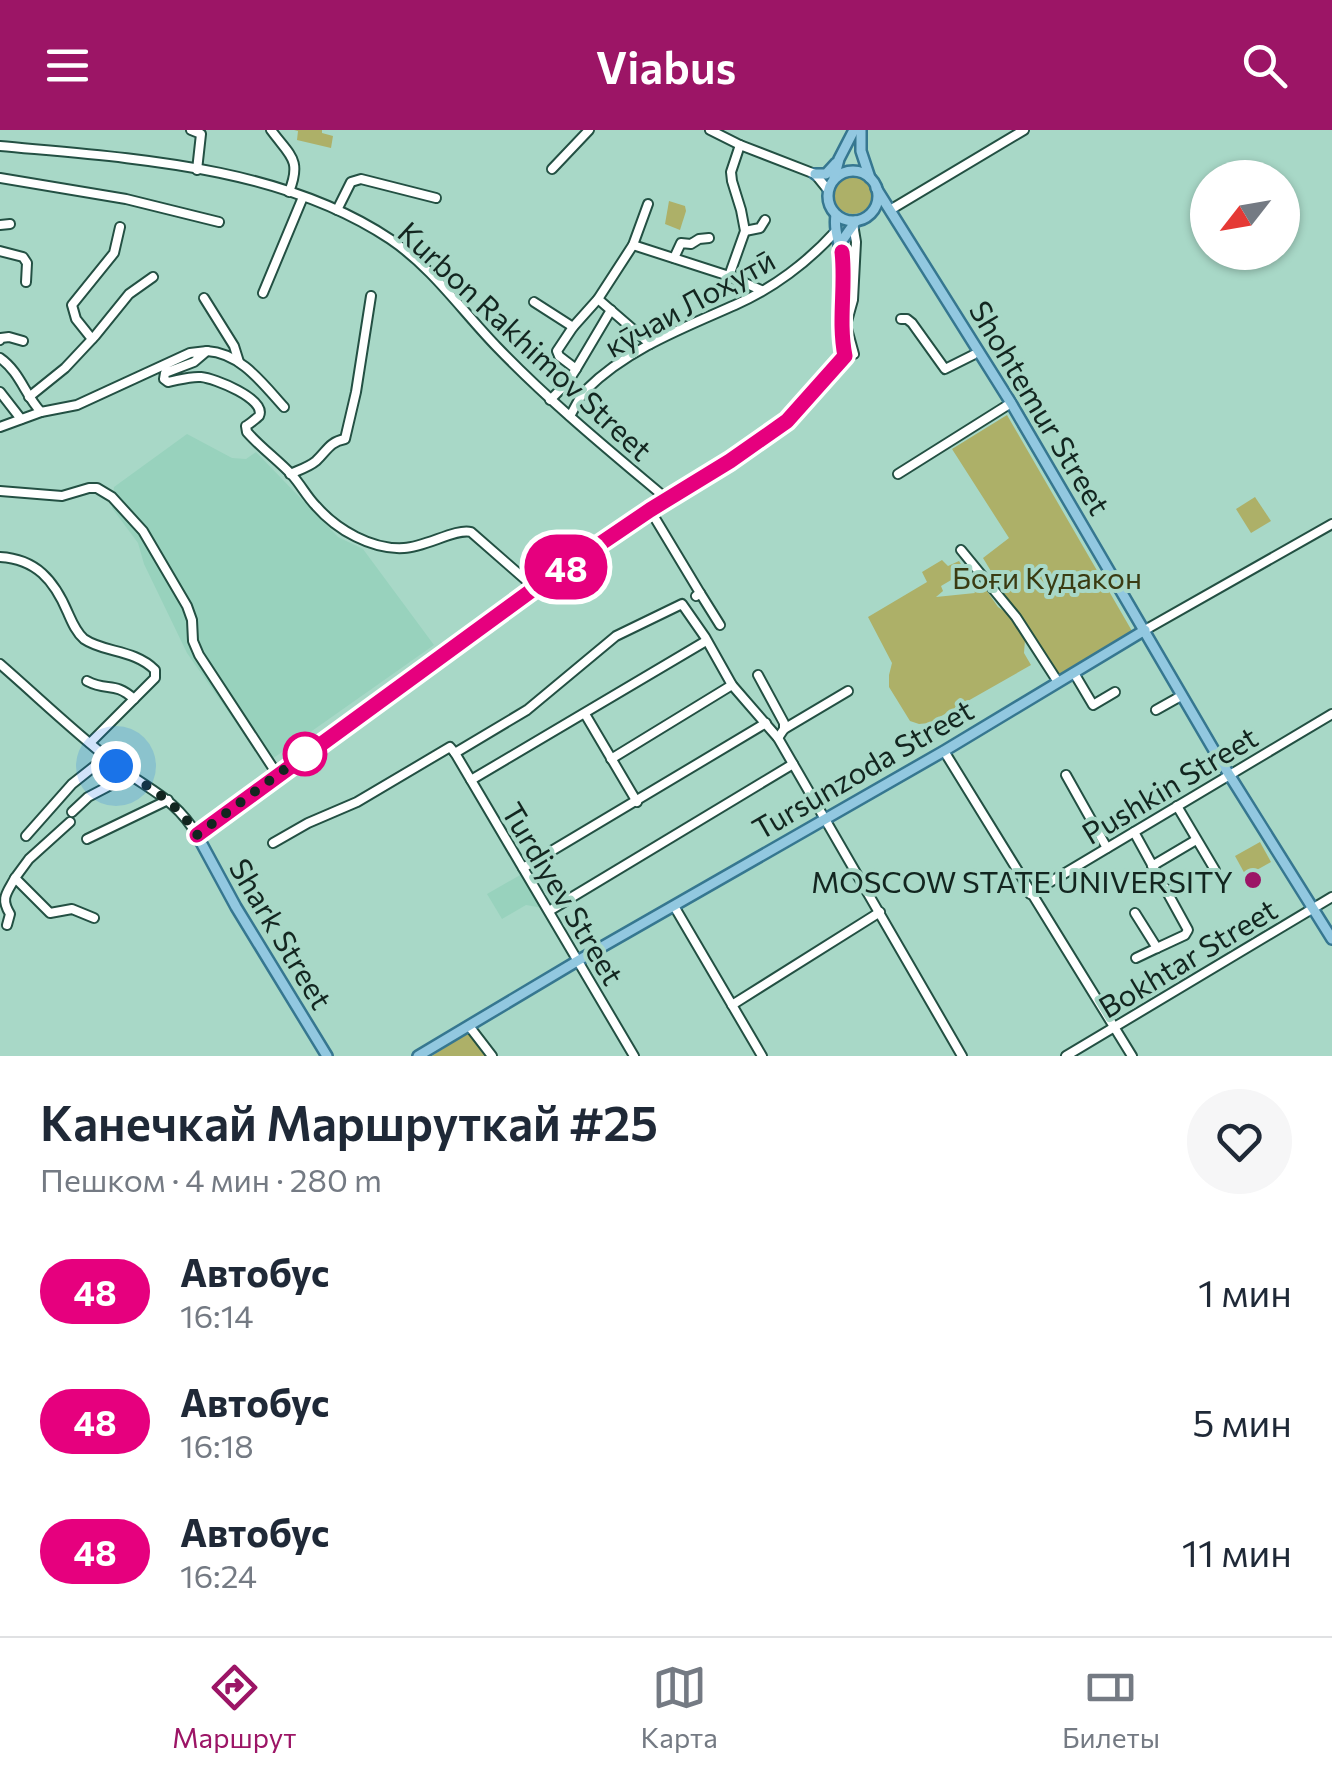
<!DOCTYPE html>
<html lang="ru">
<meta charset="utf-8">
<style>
:root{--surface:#fff;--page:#f6f6f7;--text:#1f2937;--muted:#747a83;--line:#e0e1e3;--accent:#9c1566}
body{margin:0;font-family:Commissioner,sans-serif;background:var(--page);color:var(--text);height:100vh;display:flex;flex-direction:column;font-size:38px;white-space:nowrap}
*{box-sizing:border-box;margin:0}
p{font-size:32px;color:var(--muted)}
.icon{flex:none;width:55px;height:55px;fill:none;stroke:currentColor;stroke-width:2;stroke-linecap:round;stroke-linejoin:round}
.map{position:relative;height:926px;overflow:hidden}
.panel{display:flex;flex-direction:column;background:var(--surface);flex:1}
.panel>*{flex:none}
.badge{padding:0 20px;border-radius:32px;font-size:35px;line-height:65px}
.needle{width:65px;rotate:239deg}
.controls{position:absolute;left:1190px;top:30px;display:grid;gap:20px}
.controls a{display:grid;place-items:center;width:110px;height:110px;border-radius:50%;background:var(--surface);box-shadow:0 2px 8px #0004;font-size:50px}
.you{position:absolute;width:50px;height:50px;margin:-25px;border:8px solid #fff;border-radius:50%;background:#1a73e8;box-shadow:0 0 0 15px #1a73e833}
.map>.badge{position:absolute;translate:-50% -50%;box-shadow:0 0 0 5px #fff}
.round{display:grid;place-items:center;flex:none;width:105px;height:105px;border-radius:52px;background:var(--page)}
.summary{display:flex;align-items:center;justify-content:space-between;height:170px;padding:0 40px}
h1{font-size:48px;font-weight:600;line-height:75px}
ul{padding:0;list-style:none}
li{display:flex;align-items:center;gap:30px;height:130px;padding:0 40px}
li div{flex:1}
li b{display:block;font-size:38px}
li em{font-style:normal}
li .badge{min-width:110px;font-weight:700;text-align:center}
header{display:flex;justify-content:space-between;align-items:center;height:130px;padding:0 40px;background:var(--accent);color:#fff;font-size:45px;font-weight:600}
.menu{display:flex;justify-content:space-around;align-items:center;height:140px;border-top:2px solid var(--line);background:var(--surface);font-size:28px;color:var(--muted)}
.menu a{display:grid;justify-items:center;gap:5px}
.menu .active{color:var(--accent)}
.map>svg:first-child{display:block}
.built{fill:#98d2bd}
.green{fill:#adb068;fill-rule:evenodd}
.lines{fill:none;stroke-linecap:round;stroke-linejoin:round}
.minor-casing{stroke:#235043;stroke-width:12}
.major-casing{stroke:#367790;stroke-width:14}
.minor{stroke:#fff;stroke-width:8}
.major{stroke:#92c8e0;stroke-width:9}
.line-casing{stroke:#fff;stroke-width:22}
.line{stroke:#e6007e;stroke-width:15}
.walk{stroke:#132620;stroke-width:10;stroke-dasharray:0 18}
.stop-dot{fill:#fff;stroke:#e6007e;stroke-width:5}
.poi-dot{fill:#9c1566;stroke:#a8d8c7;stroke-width:4}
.labels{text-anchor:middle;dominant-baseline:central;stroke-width:8;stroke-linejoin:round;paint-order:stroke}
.street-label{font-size:30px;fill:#132620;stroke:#a8d8c7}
.park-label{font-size:30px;fill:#3a3b12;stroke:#a8d8c7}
.poi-label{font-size:30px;fill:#132620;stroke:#a8d8c7;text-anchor:end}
</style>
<header><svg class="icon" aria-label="menu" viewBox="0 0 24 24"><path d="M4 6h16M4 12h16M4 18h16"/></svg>Viabus<svg class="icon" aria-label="search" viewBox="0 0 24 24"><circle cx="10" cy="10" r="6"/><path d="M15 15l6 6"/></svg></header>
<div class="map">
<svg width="1332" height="926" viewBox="0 0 1332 926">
<rect width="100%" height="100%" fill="#a8d8c7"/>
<g class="built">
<path d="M 187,304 L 232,328 L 246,329 L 256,322 L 338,407 L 363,419 L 434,515 L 265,634 L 187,523 L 144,434 L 138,413 L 112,378 L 114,357 Z"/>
<path d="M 522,744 L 543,778 L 526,775 L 502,789 L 487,764 Z"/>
</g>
<g class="green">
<path d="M 294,0 L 322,0 L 322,3 L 333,6 L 331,18 L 297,10 L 298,1 Z"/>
<circle cx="853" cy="65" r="19"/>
<path d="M 669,71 L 685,76 L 686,81 L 680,100 L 665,94 Z"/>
<path d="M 1007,285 L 1132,501 L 1055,547 L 983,428 L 1009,408 L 952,319 Z"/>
<path d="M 1255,367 L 1271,391 L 1251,403 L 1236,379 Z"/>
<path d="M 942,430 L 948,436 L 959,431 L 968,445 L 986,459 L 983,461 L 987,461 L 998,477 L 1007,483 L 1019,498 L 1025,510 L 1024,523 L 1031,535 L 929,593 L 919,594 L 910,591 L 889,557 L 889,545 L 892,533 L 868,487 L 927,452 L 922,442 ZM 963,443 L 975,463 L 936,467 L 943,461 L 941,456 Z"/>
<path d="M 1260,712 L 1271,732 L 1246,746 L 1235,726 Z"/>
<path d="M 468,902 L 486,926 L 432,926 Z"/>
</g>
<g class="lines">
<g class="minor-casing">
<g id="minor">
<path d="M 191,0 L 201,4 L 197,40"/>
<path d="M 271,0 C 290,26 302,29 289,62"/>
<path d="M 710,0 L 740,15 L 815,44 L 828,60"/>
<path d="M 0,16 C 129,28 279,35 390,109 C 433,138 462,181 497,217 C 551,273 610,321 668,370"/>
<path d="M 552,39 L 589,0"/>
<path d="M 0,48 L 126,69 L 219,92"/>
<path d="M 337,80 L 351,52 L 361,49 L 436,68"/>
<path d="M 890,80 L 1024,0"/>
<path d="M 853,94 L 856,112 L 853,170 L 846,195 L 854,224"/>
<path d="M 0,95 L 10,94"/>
<path d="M 745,101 L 760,98 L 765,90"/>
<path d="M 633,115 L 729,146 L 761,160"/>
<path d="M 0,121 L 23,127 L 27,133 L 26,152"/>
<path d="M 674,128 L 681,113 L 691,114 L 699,109 L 709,108"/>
<path d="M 729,146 L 745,101 L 741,80 L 732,51 L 731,42 L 740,15"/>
<path d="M 263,163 L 303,67"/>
<path d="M 204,168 L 234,216 L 239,232"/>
<path d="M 598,169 L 650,214"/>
<path d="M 534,172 L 573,197"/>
<path d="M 901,189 L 907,189 L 912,193 L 945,239 L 973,225"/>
<path d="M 92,209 L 76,189 L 72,175 L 114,123 L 120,97"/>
<path d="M 0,210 L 1,208 L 9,207 L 23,211"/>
<path d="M 207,221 C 241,223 263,254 284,277"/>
<path d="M 0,228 C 20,242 25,265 41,282 L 77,275 L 190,223 L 207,221 L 194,232 L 165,243 L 164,249 L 168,252 C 179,250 190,246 201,247 C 214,248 267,269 259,286 C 258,287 247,296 246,296 L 247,302 C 261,318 278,330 292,345 C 301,355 307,367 316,376 C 337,400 372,420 404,418 C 426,417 456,398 471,402 L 535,458"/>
<path d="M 576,239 L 611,180"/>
<path d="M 0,262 L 21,289"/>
<path d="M 29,267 L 65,238 L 95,206 L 129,164 L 153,147"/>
<path d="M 550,270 L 567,253 L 576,239 L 559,226 L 557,221 L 573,197 L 598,169 L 633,115 L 648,74"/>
<path d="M 570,286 C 575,278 579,267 586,260 C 627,219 683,198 735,175 C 772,159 808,132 835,102"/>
<path d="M 0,297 L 41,282"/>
<path d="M 290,344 C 299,340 309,337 316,331 C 327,321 329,312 345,309 L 356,262 L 371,166"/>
<path d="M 898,344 L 1011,273"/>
<path d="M 0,361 L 62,366 L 89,358 L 97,358 L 112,367 L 143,401 L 187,476 L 192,490 L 193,511 L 199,525 L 277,644"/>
<path d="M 650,380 L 700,463 L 696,466"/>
<path d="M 961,420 L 1016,487 L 1058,552"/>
<path d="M 0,427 C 36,429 54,450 68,483 C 72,492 76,502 84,509 C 104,523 134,519 155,540 L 155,548 L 90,613"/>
<path d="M 700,463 L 720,495"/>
<path d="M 1145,500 L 1332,394"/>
<path d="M 0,534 C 38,567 74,602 114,633 C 146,659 175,667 197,705"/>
<path d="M 1074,543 L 1093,575 L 1115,562"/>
<path d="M 758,545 L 784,593 L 784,599"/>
<path d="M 87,551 C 108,562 114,551 134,569"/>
<path d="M 1156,580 L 1181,566"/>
<path d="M 585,584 L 637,672"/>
<path d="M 778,608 L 784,599 L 848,561"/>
<path d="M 944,621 L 1132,926"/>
<path d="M 455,623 L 527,580 L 616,506 L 682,474 L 705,507 L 732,555 L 778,608 L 962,926"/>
<path d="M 455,623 L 634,926"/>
<path d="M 611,629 L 732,555"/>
<path d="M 1066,645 L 1107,718"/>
<path d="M 471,650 L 706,511"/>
<path d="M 1177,676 L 1215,740"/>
<path d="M 72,682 L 88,667 L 130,645"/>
<path d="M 1134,702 L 1188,800 L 1185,805 L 1157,818"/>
<path d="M 26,706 L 72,654 L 106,627"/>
<path d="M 87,709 L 168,670"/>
<path d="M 273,713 L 308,693 L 357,672 L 450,617 L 455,623"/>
<path d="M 1152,736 L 1196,710"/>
<path d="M 523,738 L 766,593"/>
<path d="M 15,748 L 29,729 L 70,692"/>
<path d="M 1030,764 L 1332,584"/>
<path d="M 674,776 L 762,926"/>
<path d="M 549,781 L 793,634"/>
<path d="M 1135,783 L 1157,818 L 1136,828"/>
<path d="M 7,795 L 10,784 C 0,768 7,763 15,748 L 50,783 L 72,779 L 94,788"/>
<path d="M 732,875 L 880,782"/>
<path d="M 469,896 L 492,926"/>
<path d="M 1066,926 L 1332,767"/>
</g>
</g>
<g class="major-casing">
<g id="major">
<path d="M 861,0 L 861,21 L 870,48"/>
<circle cx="853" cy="66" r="25"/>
<path d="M 815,44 L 826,44 L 836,33"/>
<path d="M 834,48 L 839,29 L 854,0"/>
<path d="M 876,58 L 1011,273 L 1215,622 L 1332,809"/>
<path d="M 839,115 L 856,91"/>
<path d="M 327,926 L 236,777 L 197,705 L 535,458 L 650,380 L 730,331 L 787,291 L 845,226 C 839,195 845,169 844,139 C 843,120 833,104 836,85"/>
<path d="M 418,926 L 579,830 L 944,621 L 1145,500"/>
</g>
</g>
<use href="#minor" class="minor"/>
<use href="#major" class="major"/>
</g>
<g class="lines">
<g class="line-casing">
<path id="line" d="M 197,705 L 535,458 L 650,380 L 730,331 L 787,291 L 845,226 C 838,191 846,157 842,122"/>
</g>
<use href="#line" class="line"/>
<path class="walk" d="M 116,636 C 148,657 177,671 197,705 L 305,624"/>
</g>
<circle class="stop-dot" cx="305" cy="624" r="20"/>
<circle class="poi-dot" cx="1253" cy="750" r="10"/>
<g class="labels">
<g class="street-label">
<text transform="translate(689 172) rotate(-29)">кӯчаи Лоҳутӣ</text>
<text transform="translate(526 210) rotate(43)">Kurbon Rakhimov Street</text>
<text transform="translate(1041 277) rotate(59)">Shohtemur Street</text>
<text transform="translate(862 638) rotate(-30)">Tursunzoda Street</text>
<text transform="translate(1169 654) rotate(-31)">Pushkin Street</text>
<text transform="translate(564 763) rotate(59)">Turdiyev Street</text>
<text transform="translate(282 803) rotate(59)">Shark Street</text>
<text transform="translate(1187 827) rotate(-31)">Bokhtar Street</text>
</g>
<g class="park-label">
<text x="1047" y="446">Боғи Кудакон</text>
</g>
<g class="poi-label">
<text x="1233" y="750">MOSCOW STATE UNIVERSITY</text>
</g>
</g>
</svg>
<div class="controls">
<a><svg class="needle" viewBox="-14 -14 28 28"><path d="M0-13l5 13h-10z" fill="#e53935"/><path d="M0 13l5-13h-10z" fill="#747a83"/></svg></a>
</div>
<div class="you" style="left:116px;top:636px"></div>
<b class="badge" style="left:566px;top:437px;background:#e6007e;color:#fff">48</b>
</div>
<section class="panel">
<div class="summary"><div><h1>Канечкай Маршруткай #25</h1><p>Пешком · 4 мин · 280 m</p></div><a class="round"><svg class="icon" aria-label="heart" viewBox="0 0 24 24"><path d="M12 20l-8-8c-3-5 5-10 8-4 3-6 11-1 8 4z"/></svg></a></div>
<ul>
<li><span class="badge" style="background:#e6007e;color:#fff">48</span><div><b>Автобус</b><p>16:14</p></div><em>1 мин</em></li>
<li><span class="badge" style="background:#e6007e;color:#fff">48</span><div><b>Автобус</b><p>16:18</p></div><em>5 мин</em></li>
<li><span class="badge" style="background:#e6007e;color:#fff">48</span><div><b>Автобус</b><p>16:24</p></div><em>11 мин</em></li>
</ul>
</section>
<nav class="menu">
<a class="active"><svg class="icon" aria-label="directions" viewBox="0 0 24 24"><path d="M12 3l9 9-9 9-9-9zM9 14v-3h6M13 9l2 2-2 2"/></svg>Маршрут</a>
<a><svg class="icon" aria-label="map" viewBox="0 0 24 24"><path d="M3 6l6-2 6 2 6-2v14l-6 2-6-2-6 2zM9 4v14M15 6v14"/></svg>Карта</a>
<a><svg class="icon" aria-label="tickets" viewBox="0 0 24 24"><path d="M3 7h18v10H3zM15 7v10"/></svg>Билеты</a>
</nav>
